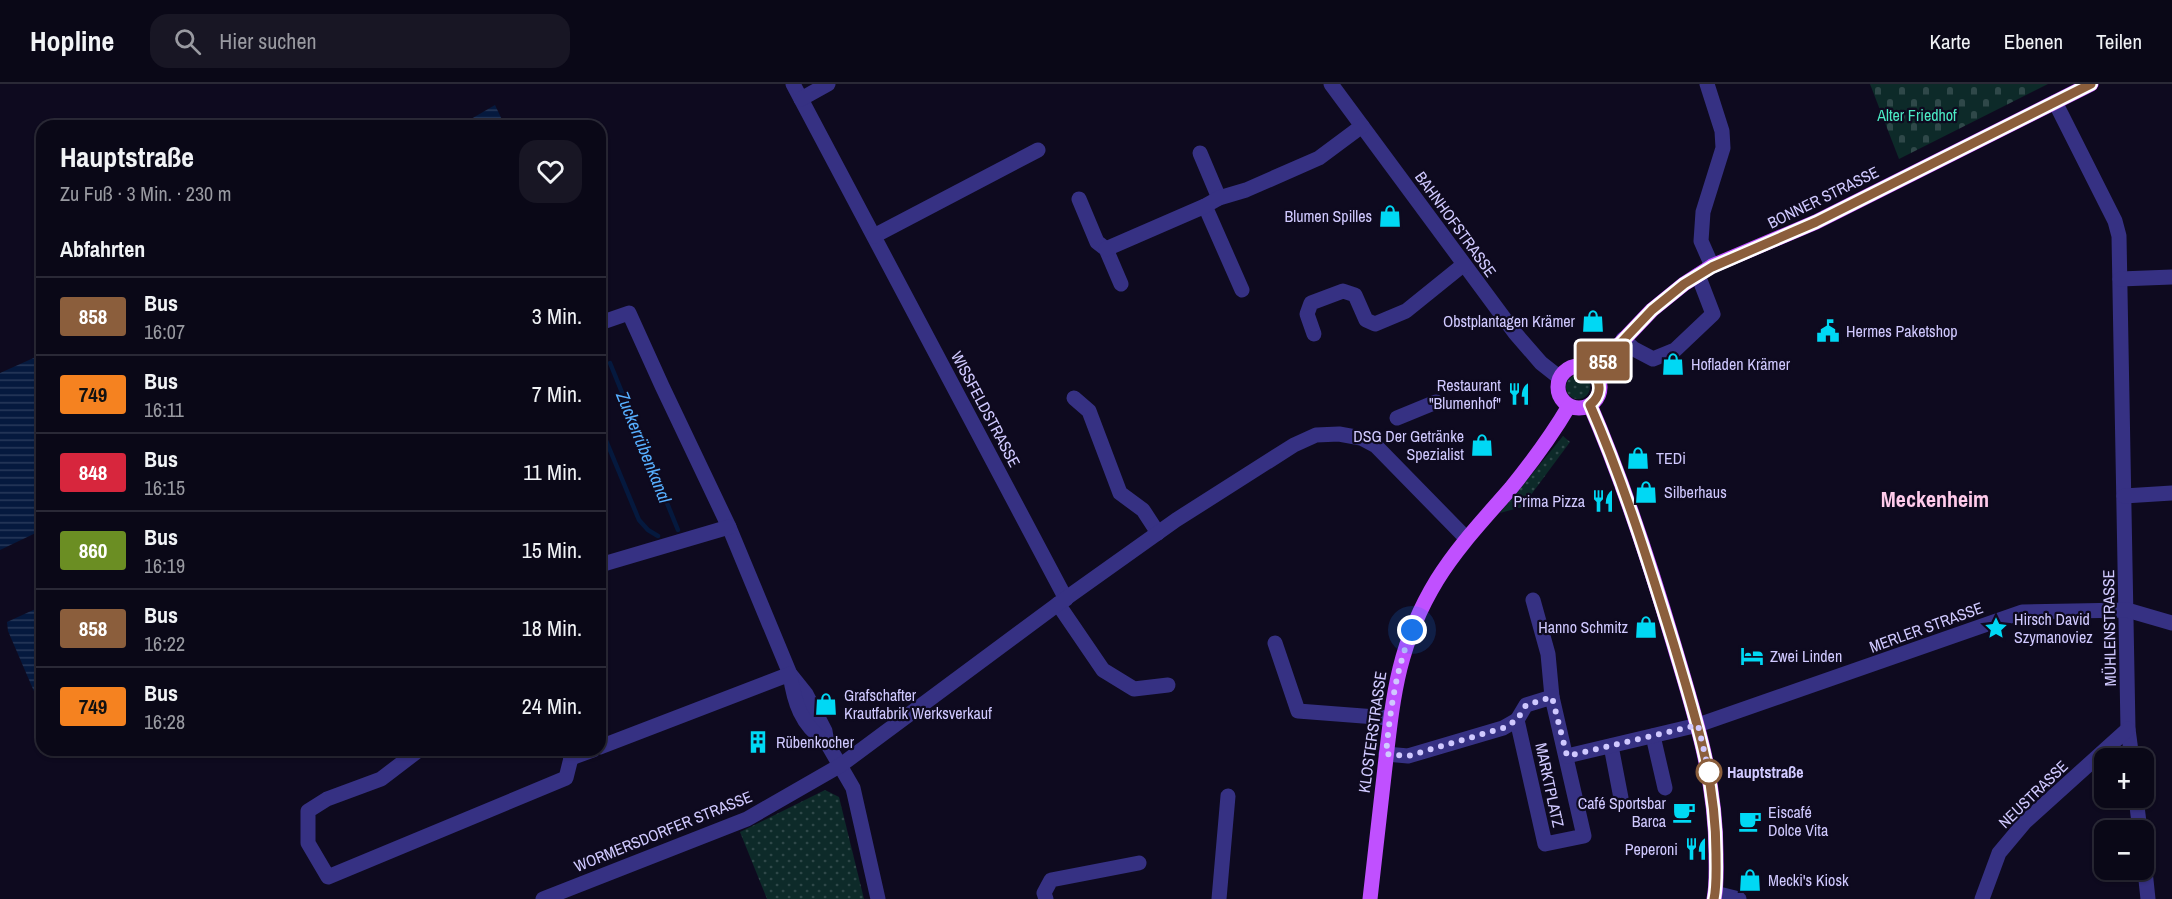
<!DOCTYPE html>
<html lang="de">
<meta charset="utf-8">
<style>
:root{--surface:#0a0817;--page:#181624;--text:#f1f3f6;--muted:#999aa1;--line:#2a2936}
body{margin:0;font-family:"Archivo Narrow",sans-serif;background:var(--page);color:var(--text);height:100vh;display:flex;flex-direction:column;font-size:22px;white-space:nowrap}
*{box-sizing:border-box;margin:0}
p{font-size:20px;color:var(--muted)}
.icon{flex:none;width:33px;height:33px;fill:none;stroke:currentColor;stroke-width:2;stroke-linecap:round;stroke-linejoin:round}
.map{position:relative;flex:1;overflow:hidden}
.details{position:absolute;left:36px;top:36px;width:570px;height:636px;display:flex;flex-direction:column;background:var(--surface);border-radius:18px;box-shadow:0 2px 4px #0004,0 0 0 2px var(--line)}
.details>*{flex:none}
.badge{padding:0 12px;border-radius:4px;font-size:21px;line-height:39px}
.controls{position:absolute;left:2094px;top:664px;display:grid;gap:12px}
.controls a{display:grid;place-items:center;width:60px;height:60px;border-radius:12px;background:var(--surface);box-shadow:0 2px 4px #0004,0 0 0 2px var(--line);font-size:30px}
.you{position:absolute;width:30px;height:30px;margin:-15px;border:4px solid #fff;border-radius:50%;background:#1a73e8;box-shadow:0 0 0 9px #1a73e833}
.map>.badge{position:absolute;translate:-50% -50%;box-shadow:0 0 0 3px #fff}
h2{padding:0 24px;font-size:22px;line-height:54px}
.round{display:grid;place-items:center;flex:none;width:63px;height:63px;border-radius:18px;background:var(--page)}
.summary{display:flex;align-items:center;justify-content:space-between;height:102px;padding:0 24px}
h1{font-size:28px;font-weight:700;line-height:45px}
ul{padding:0;list-style:none}
li{display:flex;align-items:center;gap:18px;height:78px;padding:0 24px;border-top:2px solid var(--line)}
li div{flex:1}
li b{display:block;font-size:22px}
li em{font-style:normal}
li .badge{min-width:66px;font-weight:700;text-align:center}
header{display:flex;align-items:center;gap:36px;box-sizing:border-box;height:84px;padding:0 30px;background:var(--surface);border-bottom:2px solid var(--line)}
header strong{font-size:28px}
nav{display:flex;gap:33px;margin-inline-start:auto;font-size:21px}
.search{width:420px;height:54px;background:var(--page);display:flex;align-items:center;gap:15px;box-sizing:border-box;padding:0 21px;border-radius:18px;color:var(--muted);font-size:22px}
.map>svg:first-child{display:block}
.grass{fill:url(#grass-dots)}
.cemetery{fill:url(#cemetery-stones)}
.water{fill:url(#water-rules)}
.lines{fill:none;stroke-linecap:round;stroke-linejoin:round}
.stream{stroke:#05193e;stroke-width:4.5}
.minor{stroke:#363183;stroke-width:15}
.major{stroke:#c050ff;stroke-width:15}
.line-casing{stroke:#fff;stroke-width:14}
.line{stroke:#8b5e3c;stroke-width:9}
.walk{stroke:#d0c9ff;stroke-width:6;stroke-dasharray:0 10.8}
.stop-dot{fill:#fff;stroke:#8b5e3c;stroke-width:3}
.labels{text-anchor:middle;dominant-baseline:central;stroke-width:4.5;stroke-linejoin:round;paint-order:stroke}
.park-label{font-size:16px;fill:#4be9c4;stroke:#0e0a1f}
.street-label{font-size:16px;fill:#d0c9ff;stroke:#0e0a1f}
.poi-label{font-size:16px;fill:#d0c9ff;stroke:#0e0a1f;text-anchor:start}
.stop-label{font-size:16px;font-weight:bold;fill:#d0c9ff;stroke:#0e0a1f;text-anchor:start}
.water-label{font-size:18px;font-style:italic;fill:#57afff;stroke:#0e0a1f}
.district-label{font-size:22px;font-weight:bold;fill:#ffcbeb;stroke:#0e0a1f}
</style>
<header>
<strong>Hopline</strong>
<div class="search"><svg class="icon" aria-label="search" viewBox="0 0 24 24"><circle cx="10" cy="10" r="6"/><path d="M15 15l6 6"/></svg>Hier suchen</div>
<nav><a>Karte</a><a>Ebenen</a><a>Teilen</a></nav>
</header>
<div class="map">
<svg width="2172" height="815" viewBox="0 0 2172 815">
<defs>
<pattern id="grass-dots" width="8" height="8" patternUnits="userSpaceOnUse" patternTransform="scale(1.5)"><rect width="8" height="8" fill="#0d2a29"/><path d="M2 2h.1M6 6h.1" fill="none" stroke="#2f4849" stroke-width="1.8" stroke-linecap="round"/></pattern>
<pattern id="cemetery-stones" width="16" height="16" patternUnits="userSpaceOnUse" patternTransform="scale(1.5)"><rect width="16" height="16" fill="#0d2a29"/><path d="M2 7V4a2 2 0 0 1 4 0v3zM10 15v-3a2 2 0 0 1 4 0v3z" fill="#2f4849"/></pattern>
<pattern id="water-rules" width="6" height="5" patternUnits="userSpaceOnUse" patternTransform="scale(1.5)"><rect width="6" height="5" fill="#05193e"/><path d="M0 2.5h6" fill="none" stroke="#28395b"/></pattern>
</defs>
<rect width="100%" height="100%" fill="#0e0a1f"/>
<g class="grass">
<circle cx="1578" cy="303" r="12"/>
<path d="M 1563,352 L 1570,358 L 1522,423 L 1500,429 Z"/>
<path d="M 825,706 L 839,713 L 864,815 L 767,815 L 740,748 Z"/>
</g>
<path class="cemetery" d="M 1870,0 L 2048,0 L 1899,75 Z"/>
<g class="water">
<path d="M 495,21 L 505,42 L 459,42 Z"/>
<path d="M 38,272 L 42,273 L 42,446 L 0,466 L 0,289 Z"/>
<path d="M 42,522 L 42,619 L 36,612 L 8,547 L 7,538 Z"/>
</g>
<g class="lines">
<g class="stream">
<path d="M 610,279 L 678,446"/>
<path d="M 600,342 L 639,436 L 648,446 L 658,452"/>
</g>
<g class="minor">
<path d="M 793,0 L 1066,515"/>
<path d="M 1331,0 L 1515,249 L 1541,279 L 1560,294"/>
<path d="M 1707,0 L 1722,47 L 1723,64 L 1703,128 L 1701,157 L 1712,182"/>
<path d="M 801,15 L 828,0"/>
<path d="M 2055,18 L 2115,137 L 2119,152 L 2128,645 L 2132,675"/>
<path d="M 1200,69 L 1219,114"/>
<path d="M 1079,115 L 1097,158 L 1106,165 L 1121,200"/>
<path d="M 1205,122 L 1242,206"/>
<path d="M 874,152 L 1038,66"/>
<path d="M 1106,165 L 1205,122 L 1219,114 L 1246,106 L 1319,74 L 1362,42"/>
<path d="M 2120,195 L 2172,193"/>
<path d="M 600,239 L 629,229 L 662,302 L 729,443 L 790,590 L 806,610 L 825,647 L 827,659 L 853,704 L 878,815"/>
<path d="M 1314,250 L 1307,230 L 1311,219 L 1343,207 L 1355,211 L 1366,236 L 1375,240 L 1406,227 L 1463,181"/>
<path d="M 1623,255 L 1634,265 L 1653,275 L 1675,266 L 1713,230 L 1698,191"/>
<path d="M 1074,314 L 1089,327 L 1120,409 L 1143,426 L 1158,449"/>
<path d="M 1397,334 L 1436,318"/>
<path d="M 2124,412 L 2172,409"/>
<path d="M 600,481 L 729,443"/>
<path d="M 1533,516 L 1548,570 L 1552,613"/>
<path d="M 1058,520 L 1103,586 L 1134,605 L 1168,601"/>
<path d="M 1275,559 L 1298,627 L 1389,634"/>
<path d="M 1552,613 L 1584,752 L 1545,760 L 1517,636 L 1526,621 Z"/>
<path d="M 1653,652 L 1665,704"/>
<path d="M 1611,662 L 1621,714"/>
<path d="M 600,663 L 790,590 C 794,618 801,641 826,658"/>
<path d="M 419,666 L 381,695 L 327,715 L 308,727 L 308,759 L 328,793 L 566,694 L 571,674"/>
<path d="M 568,666 L 571,674 L 593,666"/>
<path d="M 1386,670 L 1408,672 L 1503,644 L 1517,636"/>
<path d="M 1567,672 L 1698,641 L 2022,528 L 2127,526 L 2172,539"/>
<path d="M 2136,714 L 2140,747"/>
<path d="M 2144,777 L 2148,815"/>
<path d="M 1715,809 L 1739,815"/>
<path d="M 543,815 L 747,735 L 841,681 L 1058,520 L 1176,436 L 1294,361 L 1316,351 L 1339,350 L 1361,354 L 1376,362 L 1466,454"/>
<path d="M 1046,815 L 1044,809 L 1051,796 L 1139,779"/>
<path d="M 1219,815 L 1228,712"/>
<path d="M 1982,815 L 1999,769 L 2025,738 L 2128,645"/>
</g>
<g class="major">
<circle cx="1579" cy="303" r="21"/>
<path d="M 1593,288 L 1652,226 L 1684,200 L 1712,182 L 1816,138 L 2091,0"/>
<path d="M 1590,321 C 1624,399 1650,480 1674,561 C 1695,632 1716,695 1716,770 C 1716,784 1717,801 1714,815"/>
<path d="M 1370,815 C 1375,771 1380,727 1385,683 C 1393,612 1398,560 1437,496 C 1458,462 1485,434 1511,404 C 1532,378 1552,351 1569,322"/>
</g>
</g>
<g class="lines">
<g class="line-casing">
<path id="line" d="M 1714,815 C 1717,801 1716,784 1716,770 C 1716,695 1695,632 1674,561 C 1649,480 1624,399 1590,321 C 1601,312 1602,300 1593,288 L 1652,226 L 1684,200 L 1712,183 L 1816,138 L 2091,0"/>
</g>
<use href="#line" class="line"/>
<path class="walk" d="M 1412,546 C 1396,585 1390,627 1386,670 L 1408,672 L 1503,644 L 1517,636 L 1526,621 L 1552,613 L 1567,672 L 1698,641 L 1709,688"/>
</g>
<defs>
<g id="shop-bare" transform="scale(1.8)"><path d="M-5-2.5h2.3a2.7 3.5 0 0 1 5.4 0H5L5.5 6h-11ZM-1.5-2.5h3a1.5 2.3 0 0 0-3 0Z" fill="#00d8f4" stroke="#0e0a1f" stroke-width="2.5" paint-order="stroke"/></g>
<g id="civic-bare" transform="scale(1.8)"><path d="M-.6-6.5H3V-4.5H.6V-3L4-1V1h2V6H-6V1h2V-1L-.6-3ZM-1.2 2.5V6h2.4V2.5Z" fill="#00d8f4" stroke="#0e0a1f" stroke-width="2.5" paint-order="stroke"/></g>
<g id="restaurant-bare" transform="scale(1.8)"><path d="M-5-6h1v4h1v-4h1v4h1v-4h1v5L-1.5 .5V6h-2V.5L-5-1ZM5-6V6H3V1.5H1.5Q1.5-4 5-6Z" fill="#00d8f4" stroke="#0e0a1f" stroke-width="2.5" paint-order="stroke"/></g>
<g id="sight-bare" transform="scale(1.8)"><path d="M0-6L1.8-2.2L6-1.7L2.9 1.2L3.7 5.4L0 3.3L-3.7 5.4L-2.9 1.2L-6-1.7L-1.8-2.2Z" fill="#00d8f4" stroke="#0e0a1f" stroke-width="2.5" paint-order="stroke"/></g>
<g id="hotel-bare" transform="scale(1.8)"><path d="M-6-4.5h1.5V1H6V5H4.5V3h-9V5H-6ZM-4 0a1.8 1.8 0 1 1 3.6 0ZM.5 0V-2.5h3Q6-2.5 6 0Z" fill="#00d8f4" stroke="#0e0a1f" stroke-width="2.5" paint-order="stroke"/></g>
<g id="building-bare" transform="scale(1.8)"><path d="M-4-6H4V6H1V3H-1V6H-4ZM-2.5-4.3h1.7v1.8h-1.7ZM.8-4.3h1.7v1.8H.8ZM-2.5-1h1.7V.8h-1.7ZM.8-1h1.7V.8H.8Z" fill="#00d8f4" stroke="#0e0a1f" stroke-width="2.5" paint-order="stroke"/></g>
<g id="cafe-bare" transform="scale(1.8)"><path d="M-5.5-4.5H6V0H3Q3 3.5 0 3.5H-2.5Q-5.5 3.5-5.5 0ZM3-3.2v2h1.7v-2ZM-6 4.5H4V6H-6Z" fill="#00d8f4" stroke="#0e0a1f" stroke-width="2.5" paint-order="stroke"/></g>
</defs>
<g fill-rule="evenodd">
<use href="#shop-bare" x="1390" y="132"/>
<use href="#shop-bare" x="1593" y="237"/>
<use href="#civic-bare" x="1828" y="247"/>
<use href="#shop-bare" x="1673" y="280"/>
<use href="#restaurant-bare" x="1519" y="310"/>
<use href="#shop-bare" x="1482" y="361"/>
<use href="#shop-bare" x="1638" y="374"/>
<use href="#shop-bare" x="1646" y="408"/>
<use href="#restaurant-bare" x="1603" y="417"/>
<use href="#shop-bare" x="1646" y="543"/>
<use href="#sight-bare" x="1996" y="544"/>
<use href="#hotel-bare" x="1752" y="572"/>
<use href="#shop-bare" x="826" y="620"/>
<use href="#building-bare" x="758" y="658"/>
<use href="#cafe-bare" x="1684" y="728"/>
<use href="#cafe-bare" x="1750" y="737"/>
<use href="#restaurant-bare" x="1696" y="765"/>
<use href="#shop-bare" x="1750" y="796"/>
</g>
<circle class="stop-dot" cx="1709" cy="688" r="12"/>
<g class="labels">
<g class="park-label">
<text x="1917" y="31">Alter Friedhof</text>
</g>
<g class="street-label">
<text transform="translate(1823 113) rotate(-26)">BONNER STRASSE</text>
<text transform="translate(1456 140) rotate(54)">BAHNHOFSTRASSE</text>
<text transform="translate(986 325) rotate(62)">WISSFELDSTRASSE</text>
<text transform="translate(1926 543) rotate(-20)">MERLER STRASSE</text>
<text transform="translate(2109 544) rotate(-91)">MÜHLENSTRASSE</text>
<text transform="translate(1372 648) rotate(-82)">KLOSTERSTRASSE</text>
<text transform="translate(1550 701) rotate(78)">MARKTPLATZ</text>
<text transform="translate(2033 710) rotate(-44)">NEUSTRASSE</text>
<text transform="translate(663 747) rotate(-22)">WORMERSDORFER STRASSE</text>
</g>
<g class="poi-label">
<text x="1372" y="132" text-anchor="end">Blumen Spilles</text>
<text x="1575" y="237" text-anchor="end">Obstplantagen Krämer</text>
<text x="1846" y="247">Hermes Paketshop</text>
<text x="1691" y="280">Hofladen Krämer</text>
<text x="1501" y="301" text-anchor="end">Restaurant<tspan x="1501" dy="18">"Blumenhof"</tspan></text>
<text x="1464" y="352" text-anchor="end">DSG Der Getränke<tspan x="1464" dy="18">Spezialist</tspan></text>
<text x="1656" y="374">TEDi</text>
<text x="1664" y="408">Silberhaus</text>
<text x="1585" y="417" text-anchor="end">Prima Pizza</text>
<text x="2014" y="535">Hirsch David<tspan x="2014" dy="18">Szymanoviez</tspan></text>
<text x="1628" y="543" text-anchor="end">Hanno Schmitz</text>
<text x="1770" y="572">Zwei Linden</text>
<text x="844" y="611">Grafschafter<tspan x="844" dy="18">Krautfabrik Werksverkauf</tspan></text>
<text x="776" y="658">Rübenkocher</text>
<text x="1666" y="719" text-anchor="end">Café Sportsbar<tspan x="1666" dy="18">Barca</tspan></text>
<text x="1768" y="728">Eiscafé<tspan x="1768" dy="18">Dolce Vita</tspan></text>
<text x="1678" y="765" text-anchor="end">Peperoni</text>
<text x="1768" y="796">Mecki's Kiosk</text>
</g>
<g class="stop-label">
<text x="1727" y="688">Hauptstraße</text>
</g>
<g class="water-label">
<text transform="translate(644 363) rotate(68)">Zuckerrübenkanal</text>
</g>
<g class="district-label">
<text x="1935" y="415">Meckenheim</text>
</g>
</g>
</svg>
<div class="controls">
<a>+</a>
<a>−</a>
</div>
<div class="you" style="left:1412px;top:546px"></div>
<b class="badge" style="left:1603px;top:277px;background:#8b5e3c;color:#fff">858</b>
<section class="details">
<div class="summary"><div><h1>Hauptstraße</h1><p>Zu Fuß · 3 Min. · 230 m</p></div><a class="round"><svg class="icon" aria-label="heart" viewBox="0 0 24 24"><path d="M12 20l-8-8c-3-5 5-10 8-4 3-6 11-1 8 4z"/></svg></a></div>
<h2>Abfahrten</h2>
<ul>
<li><span class="badge" style="background:#8b5e3c;color:#fff">858</span><div><b>Bus</b><p>16:07</p></div><em>3 Min.</em></li>
<li><span class="badge" style="background:#f58220;color:#111">749</span><div><b>Bus</b><p>16:11</p></div><em>7 Min.</em></li>
<li><span class="badge" style="background:#d7263d;color:#fff">848</span><div><b>Bus</b><p>16:15</p></div><em>11 Min.</em></li>
<li><span class="badge" style="background:#6b8e23;color:#fff">860</span><div><b>Bus</b><p>16:19</p></div><em>15 Min.</em></li>
<li><span class="badge" style="background:#8b5e3c;color:#fff">858</span><div><b>Bus</b><p>16:22</p></div><em>18 Min.</em></li>
<li><span class="badge" style="background:#f58220;color:#111">749</span><div><b>Bus</b><p>16:28</p></div><em>24 Min.</em></li>
</ul>
</section>
</div>
